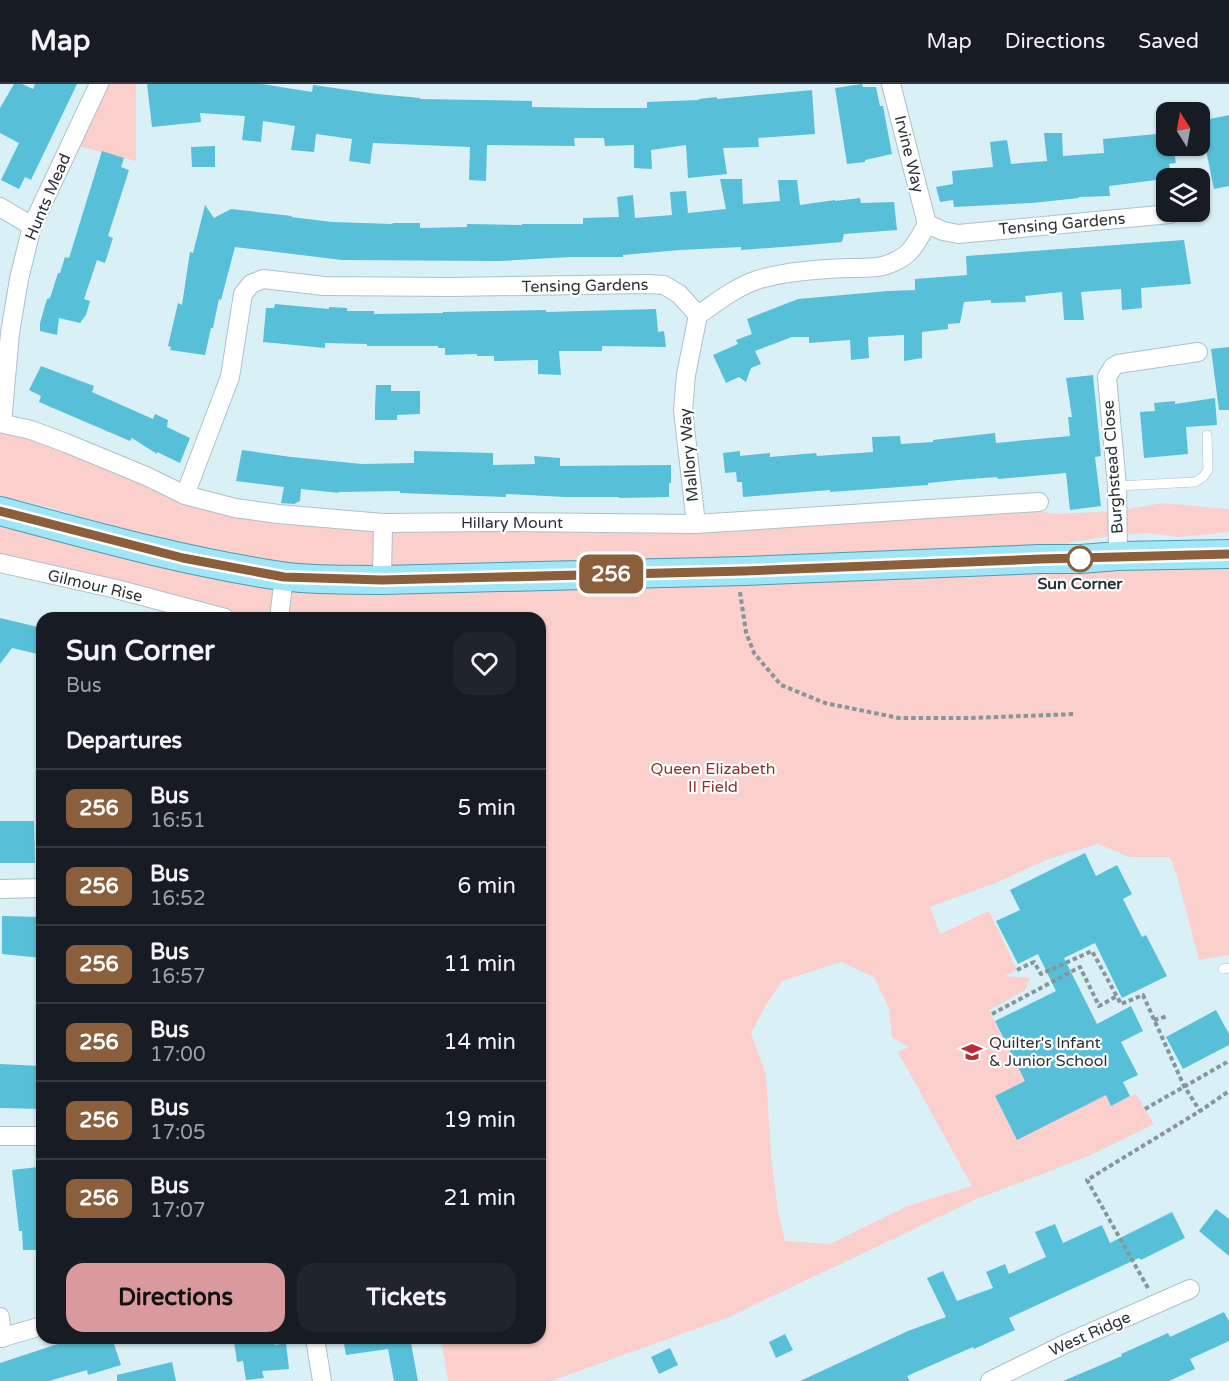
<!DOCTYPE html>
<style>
:root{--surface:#171b24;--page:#20242c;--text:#f1f3f6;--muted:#9ea1a6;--line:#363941;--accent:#d9999f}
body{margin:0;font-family:"Varela Round",sans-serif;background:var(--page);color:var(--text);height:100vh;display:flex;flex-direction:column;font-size:22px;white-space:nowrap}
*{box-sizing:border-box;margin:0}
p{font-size:20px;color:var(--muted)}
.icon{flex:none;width:33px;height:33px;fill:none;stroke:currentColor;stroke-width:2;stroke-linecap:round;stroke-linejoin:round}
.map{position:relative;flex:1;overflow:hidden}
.drawer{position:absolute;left:36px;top:528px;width:510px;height:732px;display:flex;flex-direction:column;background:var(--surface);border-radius:18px;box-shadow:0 2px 4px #0004}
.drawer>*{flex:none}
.badge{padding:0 12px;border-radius:9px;font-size:21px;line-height:39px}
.needle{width:39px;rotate:349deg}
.controls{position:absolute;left:1156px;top:18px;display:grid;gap:12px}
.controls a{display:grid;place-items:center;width:54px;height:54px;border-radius:12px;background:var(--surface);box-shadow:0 2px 4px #0004;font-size:30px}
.map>.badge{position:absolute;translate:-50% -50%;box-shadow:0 0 0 3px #fff}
h2{padding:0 30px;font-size:22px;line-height:54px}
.round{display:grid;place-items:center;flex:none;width:63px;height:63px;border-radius:18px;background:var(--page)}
.head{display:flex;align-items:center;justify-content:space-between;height:102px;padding:0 30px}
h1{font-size:28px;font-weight:800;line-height:45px}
.cta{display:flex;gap:12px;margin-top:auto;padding:12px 30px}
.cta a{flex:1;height:69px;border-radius:18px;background:var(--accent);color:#111;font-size:24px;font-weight:800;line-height:69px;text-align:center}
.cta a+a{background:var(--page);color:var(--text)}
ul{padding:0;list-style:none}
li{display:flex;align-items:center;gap:18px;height:78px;padding:0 30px;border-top:2px solid var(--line)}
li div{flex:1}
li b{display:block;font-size:22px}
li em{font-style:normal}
li .badge{min-width:66px;font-weight:700;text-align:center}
header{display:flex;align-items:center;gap:36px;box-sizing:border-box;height:84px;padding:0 30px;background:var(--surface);border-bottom:2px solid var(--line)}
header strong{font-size:28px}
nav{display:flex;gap:33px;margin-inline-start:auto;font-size:21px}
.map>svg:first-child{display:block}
.green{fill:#facfcc;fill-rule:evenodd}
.building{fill:#57c0d8}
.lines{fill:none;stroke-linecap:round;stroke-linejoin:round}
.lane-casing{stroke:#acc2c8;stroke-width:10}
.street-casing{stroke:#acc2c8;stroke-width:20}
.primary-casing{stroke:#4e9caf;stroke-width:30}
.path{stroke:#86969b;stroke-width:4;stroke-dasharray:4.5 3;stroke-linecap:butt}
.lane{stroke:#fff;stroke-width:9}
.street{stroke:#fff;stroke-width:18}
.primary{stroke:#a0e6f6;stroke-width:28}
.line-casing{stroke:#fff;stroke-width:14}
.line{stroke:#8b5e3c;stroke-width:9}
.stop-dot{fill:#fff;stroke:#8b5e3c;stroke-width:3}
.labels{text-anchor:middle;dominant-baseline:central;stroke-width:4.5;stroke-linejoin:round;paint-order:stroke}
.street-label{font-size:16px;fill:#2b3336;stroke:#fff}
.stop-label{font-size:16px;font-weight:bold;fill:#2b3336;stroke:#fff}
.park-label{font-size:16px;fill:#912f31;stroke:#fff}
.poi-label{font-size:16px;fill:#2b3336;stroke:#fff;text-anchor:start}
</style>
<header>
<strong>Map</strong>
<nav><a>Map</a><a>Directions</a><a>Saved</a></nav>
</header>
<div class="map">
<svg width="1229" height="1297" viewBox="0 0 1229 1297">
<rect width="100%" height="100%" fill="#d9f0f6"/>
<g class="green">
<path d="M 99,0 L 136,0 L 136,77 L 71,60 Z"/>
<path d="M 0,339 L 31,346 L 66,359 L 146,392 L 185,411 L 235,424 L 278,430 L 383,439 L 497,438 L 696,440 L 928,425 L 1009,424 L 1058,430 L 1117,427 L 1163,419 L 1225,425 L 1229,425 L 1229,448 L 1179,453 L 1147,449 L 1118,451 L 1071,458 L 1023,475 L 1081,475 L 1229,478 L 1229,871 L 1199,876 L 1177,792 L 1170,773 L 1130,773 L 1098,760 L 1051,774 L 995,799 L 930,823 L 940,850 L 989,827 L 1017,886 L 1005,892 L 1030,894 L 1025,906 L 989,926 L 1025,997 L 995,1012 L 1017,1055 L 1106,1011 L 1111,1021 L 1136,1010 L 1154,1040 L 1084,1074 L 979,1114 L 729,1233 L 551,1297 L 448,1297 L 441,1254 L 540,1254 L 540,534 L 225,534 L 116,505 L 0,479 L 0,427 L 183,474 L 284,493 L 382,496 L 698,488 L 625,476 L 468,480 L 382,485 L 289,483 L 223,471 L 147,453 L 49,423 L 0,412 ZM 841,878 L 874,893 L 889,924 L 892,953 L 909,963 L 898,968 L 972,1102 L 908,1122 L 830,1160 L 785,1157 L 778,1128 L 771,1070 L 766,991 L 751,949 L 766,921 L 782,897 Z"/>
</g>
<g class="building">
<path d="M 14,0 L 22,0 L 33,5 L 35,0 L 77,0 L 31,96 L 25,93 L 19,105 L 1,96 L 19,59 L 0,49 L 0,24 Z"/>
<path d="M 147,0 L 262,0 L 312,8 L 313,1 L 377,10 L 420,14 L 420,15 L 532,17 L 532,23 L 592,24 L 647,24 L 647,18 L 699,16 L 699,15 L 717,13 L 717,15 L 812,6 L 815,50 L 758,54 L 759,63 L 723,64 L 727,90 L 688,94 L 686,61 L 651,66 L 652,85 L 634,84 L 634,61 L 605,62 L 604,54 L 574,54 L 575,62 L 487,61 L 486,97 L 469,96 L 470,63 L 373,59 L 370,80 L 349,77 L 352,55 L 316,50 L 314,68 L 291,66 L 295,42 L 263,37 L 261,58 L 242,56 L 245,32 L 200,29 L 201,38 L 152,43 Z"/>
<path d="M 862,0 L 863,3 L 876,3 L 880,22 L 883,22 L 892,70 L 865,76 L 865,78 L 847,80 L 835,4 Z"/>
<path d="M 1229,31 L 1229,102 L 1214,105 L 1200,37 Z"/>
<path d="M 1044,49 L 1062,49 L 1063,72 L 1104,69 L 1103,55 L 1167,49 L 1167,62 L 1173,62 L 1176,79 L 1169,80 L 1172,94 L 1109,102 L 1110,112 L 1079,113 L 1079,114 L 1032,119 L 954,123 L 953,116 L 940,118 L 936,103 L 953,100 L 952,87 L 993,83 L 990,58 L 1007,56 L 1011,80 L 1047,77 Z"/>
<path d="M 215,62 L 215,83 L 192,83 L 191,63 Z"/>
<path d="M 102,67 L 124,74 L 121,83 L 129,86 L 108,152 L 113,154 L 105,179 L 97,176 L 84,215 L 90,217 L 86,231 L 80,239 L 59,234 L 57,251 L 40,247 L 40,239 L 47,215 L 50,214 L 58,189 L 60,189 L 65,173 L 69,174 Z"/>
<path d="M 720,95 L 742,95 L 743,120 L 780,117 L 778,96 L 797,96 L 800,121 L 835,116 L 835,117 L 860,114 L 861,119 L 894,118 L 897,146 L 844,150 L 842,158 L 796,162 L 741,166 L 741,163 L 680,166 L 623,171 L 623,173 L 570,173 L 499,177 L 342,176 L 235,163 L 221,216 L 219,215 L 213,244 L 211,244 L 205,271 L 170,266 L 171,263 L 168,262 L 178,219 L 182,221 L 190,168 L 193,169 L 205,121 L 214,134 L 231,125 L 292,132 L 291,133 L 332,138 L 393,140 L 392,139 L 420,139 L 420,144 L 467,143 L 467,140 L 522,141 L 522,140 L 583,140 L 583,134 L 619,133 L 617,113 L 633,111 L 635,134 L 672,131 L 670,108 L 686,107 L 688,129 L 726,125 Z"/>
<path d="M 1184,156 L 1191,200 L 1141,204 L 1142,224 L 1122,226 L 1121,205 L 1081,208 L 1084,236 L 1064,236 L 1062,208 L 1025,212 L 1026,218 L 991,219 L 991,216 L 964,218 L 960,239 L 948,240 L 948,245 L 922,248 L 922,274 L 904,277 L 904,251 L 868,253 L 869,274 L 851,276 L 850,256 L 809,259 L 809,253 L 792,253 L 755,267 L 761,280 L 751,284 L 746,298 L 739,293 L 726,299 L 713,271 L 738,260 L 736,256 L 752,250 L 747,235 L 798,215 L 888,207 L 915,206 L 915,195 L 967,191 L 966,172 Z"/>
<path d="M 275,220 L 329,225 L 329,223 L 347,224 L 347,227 L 374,227 L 374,230 L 443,229 L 443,228 L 546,226 L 546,228 L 656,225 L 658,248 L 664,247 L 666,263 L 602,262 L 602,267 L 559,267 L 561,291 L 538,290 L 538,276 L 494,277 L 494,272 L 477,272 L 477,270 L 445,271 L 445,264 L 438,264 L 438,262 L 367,262 L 367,260 L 325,259 L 325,264 L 263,258 L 266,224 L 274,224 Z"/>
<path d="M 1229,263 L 1229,326 L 1219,326 L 1211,265 Z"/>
<path d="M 41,282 L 94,302 L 92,308 L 153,335 L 155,330 L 168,336 L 167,343 L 190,354 L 180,379 L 157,368 L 157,370 L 132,354 L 130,357 L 39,318 L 41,312 L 29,306 Z"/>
<path d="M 1093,291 L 1101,372 L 1095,373 L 1101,422 L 1070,426 L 1066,389 L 998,395 L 997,393 L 958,396 L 928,399 L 928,401 L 830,408 L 830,406 L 743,413 L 742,398 L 737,398 L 736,388 L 725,389 L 723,369 L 740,367 L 740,372 L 770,369 L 770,373 L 816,369 L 817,372 L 873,368 L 872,353 L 900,352 L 901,360 L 933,358 L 933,356 L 995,349 L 996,359 L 1070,352 L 1068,333 L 1072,333 L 1066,294 Z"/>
<path d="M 376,301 L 391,301 L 391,307 L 420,307 L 420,330 L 397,331 L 397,336 L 375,336 L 375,323 Z"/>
<path d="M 1215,314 L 1217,341 L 1186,343 L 1188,370 L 1144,374 L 1140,328 L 1155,327 L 1154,319 L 1175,317 L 1175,320 Z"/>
<path d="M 242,366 L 291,373 L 362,380 L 414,379 L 414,367 L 493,369 L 493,381 L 535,380 L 534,372 L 560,374 L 560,382 L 671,381 L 671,399 L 669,399 L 669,413 L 619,414 L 619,413 L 565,413 L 506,410 L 506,413 L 400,409 L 400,407 L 339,408 L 339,409 L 301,405 L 300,417 L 294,420 L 281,419 L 284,403 L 236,397 Z"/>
<path d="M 0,534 L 42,544 L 42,571 L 12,564 L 0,580 Z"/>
<path d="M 0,737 L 34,737 L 35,779 L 0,779 Z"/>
<path d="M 1085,769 L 1096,792 L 1117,781 L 1132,810 L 1123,815 L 1142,853 L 1146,851 L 1167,892 L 1122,914 L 1095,859 L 1064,874 L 1097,940 L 1131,922 L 1143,947 L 1121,958 L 1138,991 L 1123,998 L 1130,1012 L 1111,1022 L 1106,1011 L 1017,1056 L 995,1012 L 1025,997 L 995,937 L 1056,907 L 1038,870 L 1018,880 L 996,837 L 1020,826 L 1010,806 Z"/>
<path d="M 2,832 L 42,833 L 42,874 L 2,870 Z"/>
<path d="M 1216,926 L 1229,950 L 1229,961 L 1183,985 L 1166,953 Z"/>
<path d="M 0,980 L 42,982 L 42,1025 L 0,1024 Z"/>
<path d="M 38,1083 L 38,1084 L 42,1084 L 42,1151 L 41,1151 L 40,1166 L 23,1166 L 22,1147 L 19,1147 L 12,1086 Z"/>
<path d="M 1216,1125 L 1229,1135 L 1229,1172 L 1199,1147 Z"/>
<path d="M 1172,1128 L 1185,1154 L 1141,1176 L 1139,1174 L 1009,1234 L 1015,1246 L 974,1265 L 973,1263 L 907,1292 L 910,1297 L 800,1297 L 908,1247 L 946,1233 L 927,1194 L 943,1187 L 957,1217 L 993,1204 L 986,1188 L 1005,1180 L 1009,1190 L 1046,1173 L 1035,1148 L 1055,1140 L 1063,1159 L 1102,1141 L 1110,1159 Z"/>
<path d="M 1224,1228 L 1229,1237 L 1229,1257 L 1190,1275 L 1195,1285 L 1169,1297 L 1063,1297 L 1122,1272 L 1121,1270 L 1168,1249 L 1170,1253 Z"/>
<path d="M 785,1250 L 793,1266 L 776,1274 L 769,1258 Z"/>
<path d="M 76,1254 L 112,1254 L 121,1281 L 88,1291 L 87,1286 L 49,1297 L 0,1297 L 0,1279 Z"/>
<path d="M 243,1254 L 274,1254 L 275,1261 L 286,1259 L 289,1285 L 262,1287 L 264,1294 L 246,1296 L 243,1277 L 237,1278 L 234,1257 L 243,1256 Z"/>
<path d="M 343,1254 L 410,1254 L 418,1297 L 394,1297 L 388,1265 L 346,1271 Z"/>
<path d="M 670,1264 L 678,1281 L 659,1290 L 651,1273 Z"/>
<path d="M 172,1278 L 176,1297 L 117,1297 L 117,1291 Z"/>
</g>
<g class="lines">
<g class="lane-casing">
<g id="lane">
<path d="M 1117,402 L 1195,398 L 1203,393 L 1208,386 L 1207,351"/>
<path d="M 1223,885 L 1229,884"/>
</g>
</g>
<g class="street-casing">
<g id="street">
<path d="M 891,0 L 927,140"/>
<path d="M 0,123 L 32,142"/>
<path d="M 0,339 L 31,346 L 66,359 L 146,392 L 185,411 L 235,424 L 278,430 L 383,439 L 497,438 L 696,440 L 1039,418"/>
<path d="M 2,339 L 10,249 L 19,195 L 32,142 L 99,0"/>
<path d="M 185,411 L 230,293 L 243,210 L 251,200 L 263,195 L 324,202 L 450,203 L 649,200 L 664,201 L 679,210 L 698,231 C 717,218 736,203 757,196 C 785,187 820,185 849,184 C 858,184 868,184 877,183 C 887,182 903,175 910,167 C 917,159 922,149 927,140 L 943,147 L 958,150 L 1170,130"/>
<path d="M 696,440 L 683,326 L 686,291 L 698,231"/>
<path d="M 1118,472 L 1117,402 L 1107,293 L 1113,283 L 1118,280 L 1198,268"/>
<path d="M 0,479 L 116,505 L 225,534"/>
<path d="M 382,496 L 383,439"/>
<path d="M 279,534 L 284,493"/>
<path d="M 0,805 L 42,804"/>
<path d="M 0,1052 L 42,1052"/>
<path d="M 0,1233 L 2,1254"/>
<path d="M 0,1254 L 42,1242"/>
<path d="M 315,1254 L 322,1297"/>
<path d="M 990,1297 L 1065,1260 L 1190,1205"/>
</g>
</g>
<g class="primary-casing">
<path id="primary" d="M 0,427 C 93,452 186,478 281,492 C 314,497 349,495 382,496 L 745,487 L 1040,475 L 1081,475 L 1118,472 L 1229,470"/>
</g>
<g class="path">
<path d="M 740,508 L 746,548 L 754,569 L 781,601 L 825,619 L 899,634 L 971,634 L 1076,630"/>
<path d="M 1017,886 L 1034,878 L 1041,890 L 1092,867 L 1121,920 L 1143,911 L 1184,1002 L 1200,1027"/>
<path d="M 992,930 L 1080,883 L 1099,922 L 1117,912"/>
<path d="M 1154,936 L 1168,932"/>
<path d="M 1145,1025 L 1229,977"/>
<path d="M 1148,1204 L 1087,1096 L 1200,1027 L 1229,1007"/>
</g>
<use href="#lane" class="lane"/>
<use href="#street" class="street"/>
<use href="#primary" class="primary"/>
</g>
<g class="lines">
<g class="line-casing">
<path id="line" d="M 0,427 L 183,474 L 284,493 L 382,496 L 745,487 L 1040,475 L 1229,470"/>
</g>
<use href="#line" class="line"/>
</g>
<defs>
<g id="school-bare" transform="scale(1.62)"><path d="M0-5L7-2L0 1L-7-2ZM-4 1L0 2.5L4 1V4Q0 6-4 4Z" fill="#bc2c35" stroke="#fff" stroke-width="2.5" paint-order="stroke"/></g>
</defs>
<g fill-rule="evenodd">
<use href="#school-bare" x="972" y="968"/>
</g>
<circle class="stop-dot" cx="1080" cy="475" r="12"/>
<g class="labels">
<g class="street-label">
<text transform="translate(909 70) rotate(76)">Irvine Way</text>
<text transform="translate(48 113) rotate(-67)">Hunts Mead</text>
<text transform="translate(1062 140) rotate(-5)">Tensing Gardens</text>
<text transform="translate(585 202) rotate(-1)">Tensing Gardens</text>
<text transform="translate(689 371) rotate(-95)">Mallory Way</text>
<text transform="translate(1113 383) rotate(-94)">Burghstead Close</text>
<text x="512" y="439">Hillary Mount</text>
<text transform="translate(95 502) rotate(13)">Gilmour Rise</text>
<text transform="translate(1090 1250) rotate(-24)">West Ridge</text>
</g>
<g class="stop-label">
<text x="1080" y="500">Sun Corner</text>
</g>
<g class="park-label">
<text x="713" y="685">Queen Elizabeth<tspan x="713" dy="18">II Field</tspan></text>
</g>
<g class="poi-label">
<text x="989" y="959">Quilter's Infant<tspan x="989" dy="18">&amp; Junior School</tspan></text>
</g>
</g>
</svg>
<div class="controls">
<a><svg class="needle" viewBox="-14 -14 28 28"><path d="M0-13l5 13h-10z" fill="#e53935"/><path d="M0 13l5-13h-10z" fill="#9ea1a6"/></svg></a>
<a><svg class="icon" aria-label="layers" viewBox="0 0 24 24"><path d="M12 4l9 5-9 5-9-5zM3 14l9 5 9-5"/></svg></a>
</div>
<b class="badge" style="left:611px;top:490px;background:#8b5e3c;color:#fff">256</b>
<section class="drawer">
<div class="head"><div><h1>Sun Corner</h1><p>Bus</p></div><a class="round"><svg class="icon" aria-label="heart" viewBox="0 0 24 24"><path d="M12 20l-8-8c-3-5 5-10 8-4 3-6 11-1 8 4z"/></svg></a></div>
<h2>Departures</h2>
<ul>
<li><span class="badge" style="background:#8b5e3c;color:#fff">256</span><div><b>Bus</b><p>16:51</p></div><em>5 min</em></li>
<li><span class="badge" style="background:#8b5e3c;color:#fff">256</span><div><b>Bus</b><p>16:52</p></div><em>6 min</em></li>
<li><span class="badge" style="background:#8b5e3c;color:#fff">256</span><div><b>Bus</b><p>16:57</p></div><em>11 min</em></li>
<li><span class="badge" style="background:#8b5e3c;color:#fff">256</span><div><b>Bus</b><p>17:00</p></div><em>14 min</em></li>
<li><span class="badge" style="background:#8b5e3c;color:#fff">256</span><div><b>Bus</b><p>17:05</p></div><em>19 min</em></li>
<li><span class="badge" style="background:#8b5e3c;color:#fff">256</span><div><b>Bus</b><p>17:07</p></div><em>21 min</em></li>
</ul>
<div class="cta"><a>Directions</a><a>Tickets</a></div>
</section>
</div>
